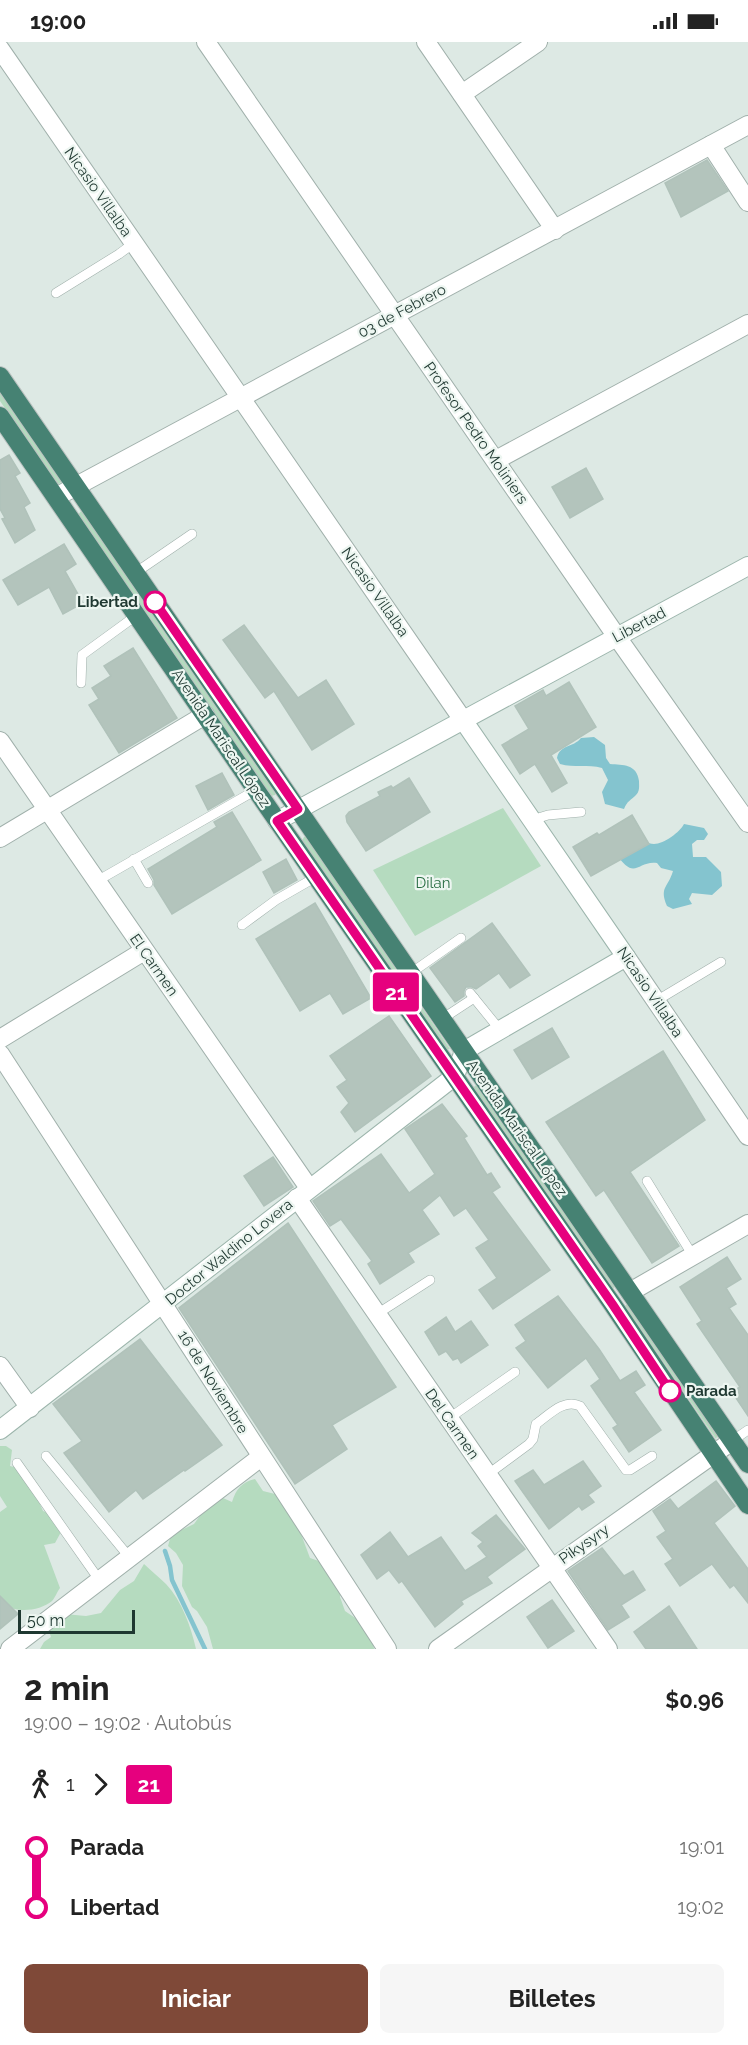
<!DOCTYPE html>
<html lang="es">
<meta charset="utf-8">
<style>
:root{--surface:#fff;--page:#f6f6f6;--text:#222;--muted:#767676;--accent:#7f4938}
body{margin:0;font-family:Raleway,sans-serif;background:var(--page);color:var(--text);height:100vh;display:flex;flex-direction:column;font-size:22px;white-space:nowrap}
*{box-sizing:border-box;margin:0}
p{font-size:20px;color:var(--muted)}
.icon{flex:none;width:33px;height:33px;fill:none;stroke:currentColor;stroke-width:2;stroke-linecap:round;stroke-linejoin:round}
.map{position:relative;height:1607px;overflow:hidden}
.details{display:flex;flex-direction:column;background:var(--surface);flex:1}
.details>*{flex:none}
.badge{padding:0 12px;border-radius:4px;font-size:21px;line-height:39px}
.scale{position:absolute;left:18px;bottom:15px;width:117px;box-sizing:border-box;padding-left:6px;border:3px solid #1f3831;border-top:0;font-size:16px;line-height:21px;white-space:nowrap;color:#1f3831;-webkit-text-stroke:4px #edf6f1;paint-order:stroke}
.map>.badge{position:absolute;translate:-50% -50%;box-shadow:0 0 0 3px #fff}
.legs{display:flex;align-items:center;gap:9px;height:66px;padding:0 24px;font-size:20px}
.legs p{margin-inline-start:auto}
.summary{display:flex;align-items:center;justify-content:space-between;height:102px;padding:0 24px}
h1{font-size:33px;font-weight:700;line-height:45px}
.action{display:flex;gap:12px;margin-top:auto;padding:12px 24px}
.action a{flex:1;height:69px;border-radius:9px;background:var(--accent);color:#fff;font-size:24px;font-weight:700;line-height:69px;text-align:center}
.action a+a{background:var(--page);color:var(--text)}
ul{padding:0 24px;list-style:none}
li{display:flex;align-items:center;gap:21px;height:60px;font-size:22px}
li i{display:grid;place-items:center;width:9px;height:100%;margin:0 8px;background:currentColor}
li i::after{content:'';width:15px;height:15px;margin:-8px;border:4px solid;border-radius:50%;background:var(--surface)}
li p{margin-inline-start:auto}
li:first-child i{background:linear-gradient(#0000 50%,currentColor 0)}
li:last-child i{background:linear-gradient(currentColor 50%,#0000 0)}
.status{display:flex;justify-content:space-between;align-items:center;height:42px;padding:0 30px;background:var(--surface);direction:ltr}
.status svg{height:16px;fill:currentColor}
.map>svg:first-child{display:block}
.green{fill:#b5dbbf}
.water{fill:#84c4cf}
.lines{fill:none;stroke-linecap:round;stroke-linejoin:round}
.stream{stroke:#84c4cf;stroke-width:4.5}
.building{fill:#b3c4bc;stroke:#b0c2ba;stroke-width:1.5}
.service-casing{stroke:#a0b0ab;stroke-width:10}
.minor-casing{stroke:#a0b0ab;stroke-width:20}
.secondary-casing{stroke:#9cb5ac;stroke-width:20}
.trunk-casing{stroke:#bcc3c1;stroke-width:20}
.service{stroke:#fff;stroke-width:9}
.minor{stroke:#fff;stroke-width:18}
.secondary{stroke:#fff;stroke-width:18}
.trunk{stroke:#468273;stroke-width:18}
.line-1-casing{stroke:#fff;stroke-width:14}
.line-1{stroke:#e6007e;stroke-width:9}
.stop-1-dot{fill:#fff;stroke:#e6007e;stroke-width:3}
.labels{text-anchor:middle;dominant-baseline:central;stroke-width:4.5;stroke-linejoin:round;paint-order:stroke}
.street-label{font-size:15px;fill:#1f3831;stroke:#edf6f1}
.stop-label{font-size:15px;font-weight:bold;fill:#1f3831;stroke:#edf6f1;text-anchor:end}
.park-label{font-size:15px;fill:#2a6e44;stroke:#edf6f1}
</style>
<div class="status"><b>19:00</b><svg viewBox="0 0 49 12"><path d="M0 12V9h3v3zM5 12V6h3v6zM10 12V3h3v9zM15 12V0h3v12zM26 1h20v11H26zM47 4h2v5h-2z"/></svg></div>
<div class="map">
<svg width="748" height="1607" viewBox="0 0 748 1607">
<rect width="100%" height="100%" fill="#dde9e4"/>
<g class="green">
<path d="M 0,348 L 62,439 L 59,442 L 56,441 L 0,359 Z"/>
<path d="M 81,469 L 83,469 L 276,750 L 275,753 L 271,754 L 78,473 Z"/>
<path d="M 503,766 L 541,824 L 415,894 L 373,828 Z"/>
<path d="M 304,795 L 307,795 L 450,1007 L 446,1008 L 302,799 Z"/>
<path d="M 477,1043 L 615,1244 L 612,1248 L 472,1046 Z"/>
<path d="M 626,1263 L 628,1263 L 718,1393 L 716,1397 L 625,1264 Z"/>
<path d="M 0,1404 L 6,1404 L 12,1408 L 10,1424 C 26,1427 36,1436 41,1451 L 38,1458 L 43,1469 L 58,1474 L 61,1490 L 55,1501 L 44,1503 L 60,1546 C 57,1550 55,1556 52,1559 C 39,1570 11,1572 0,1559 L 0,1470 L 7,1465 L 0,1454 Z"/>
<path d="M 255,1437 L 263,1449 L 275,1452 L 302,1478 L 301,1492 L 310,1516 L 333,1524 L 342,1538 L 340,1555 L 345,1569 L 364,1582 L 372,1593 L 374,1607 L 213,1607 L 207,1585 L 197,1569 L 192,1565 L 182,1544 L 183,1523 L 176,1511 L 168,1504 L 171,1493 L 194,1482 L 212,1457 L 223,1456 L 232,1460 C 236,1447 242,1440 255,1437 Z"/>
<path d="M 144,1522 C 151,1529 159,1535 166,1542 C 182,1559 191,1585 196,1607 L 40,1607 L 44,1600 L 51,1595 L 48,1586 L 64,1572 L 86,1574 L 101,1571 L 120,1548 L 134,1539 Z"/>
</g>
<g class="water">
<path d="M 594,695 L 605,703 L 606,716 L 610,722 C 623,723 637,722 639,739 C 639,744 640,749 636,753 C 631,758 627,759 624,767 L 605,762 L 602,750 L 608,738 L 602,726 C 588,722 574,726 560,722 L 557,716 C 560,702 573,706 581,696 Z"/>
<path d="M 684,782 L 704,786 L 708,792 L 704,798 L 697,798 L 692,802 L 693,815 L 706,815 L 721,830 L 722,844 L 712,853 L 692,851 L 689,857 L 692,862 L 673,867 L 667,864 C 659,845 668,846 673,829 L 661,826 L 657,821 C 637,818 635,841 615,810 L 634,796 C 640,798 648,802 654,802 C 664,802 680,790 684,782 Z"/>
</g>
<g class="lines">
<path class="stream" d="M 165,1509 L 170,1524 L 172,1538 L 205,1607"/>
</g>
<g class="building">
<path d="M 707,118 L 728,149 L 681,175 L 665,141 Z"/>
<path d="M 9,413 L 20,431 L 15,434 L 30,461 L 24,465 L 35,488 L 15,501 L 2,477 L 5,476 L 0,467 L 0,418 Z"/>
<path d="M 586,426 L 603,457 L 570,476 L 552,445 Z"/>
<path d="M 64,502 L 76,522 L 65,529 L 83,561 L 63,572 L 49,545 L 18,563 L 3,538 Z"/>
<path d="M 244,583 L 298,656 L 326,638 L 354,682 L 312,708 L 274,649 L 265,656 L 223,598 Z"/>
<path d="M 133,606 L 177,676 L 119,711 L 89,663 L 99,657 L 92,646 L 111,634 L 104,624 Z"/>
<path d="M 569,640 L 596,685 L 551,713 L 567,741 L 552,750 L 535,722 L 520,732 L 502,703 L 529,687 L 515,664 L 543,648 L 546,654 Z"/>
<path d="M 222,731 L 234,753 L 208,768 L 196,744 Z"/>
<path d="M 409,736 L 430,770 L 366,809 L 347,780 L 346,774 L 349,770 L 380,754 L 378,750 L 391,744 L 393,746 Z"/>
<path d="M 232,770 L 261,818 L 172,872 L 154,843 L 154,838 L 148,827 L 217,785 L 214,780 Z"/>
<path d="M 632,773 L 649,802 L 591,834 L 573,805 L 597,791 L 599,793 Z"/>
<path d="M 286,817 L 297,838 L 274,851 L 263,830 Z"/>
<path d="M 315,861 L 371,956 L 343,972 L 330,951 L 300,969 L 256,897 Z"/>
<path d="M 492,881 L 530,933 L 510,946 L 499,931 L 476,947 L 472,945 L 466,945 L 464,949 L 464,954 L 455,960 L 430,926 Z"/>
<path d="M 389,974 L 431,1034 L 355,1090 L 341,1070 L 349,1061 L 337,1045 L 347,1038 L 330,1014 Z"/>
<path d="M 552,986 L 569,1015 L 532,1037 L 514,1008 Z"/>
<path d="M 663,1009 L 705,1078 L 630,1130 L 679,1204 L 652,1221 L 604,1148 L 596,1154 L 546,1080 Z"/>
<path d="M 442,1062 L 467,1094 L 464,1096 L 487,1133 L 491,1131 L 500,1145 L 492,1150 L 550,1228 L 493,1267 L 479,1248 L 497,1236 L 476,1206 L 489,1198 L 466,1166 L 454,1174 L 440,1153 L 422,1168 L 439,1192 L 408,1211 L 414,1220 L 380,1242 L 368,1222 L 372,1219 L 341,1177 L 330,1184 L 313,1159 L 381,1112 L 409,1151 L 435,1132 L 405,1087 Z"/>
<path d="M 273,1115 L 293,1145 L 264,1164 L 244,1134 Z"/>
<path d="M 288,1181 L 396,1345 L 332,1383 L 347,1407 L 295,1442 L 179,1266 Z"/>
<path d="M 727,1215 L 741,1237 L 726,1246 L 736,1262 L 729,1266 L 748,1293 L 748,1374 L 732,1350 L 740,1345 L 697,1282 L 702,1279 L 680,1245 Z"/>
<path d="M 558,1254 L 599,1307 L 620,1339 L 636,1329 L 645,1343 L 634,1350 L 661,1388 L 629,1410 L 613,1386 L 618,1383 L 591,1344 L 600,1337 L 586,1316 L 548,1346 L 516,1306 L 526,1299 L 515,1283 Z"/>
<path d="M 446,1275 L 455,1290 L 471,1279 L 488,1303 L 461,1321 L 458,1316 L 453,1318 L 446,1309 L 439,1313 L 425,1290 Z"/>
<path d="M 140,1297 L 222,1403 L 185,1429 L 184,1428 L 143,1457 L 136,1448 L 109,1470 L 64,1411 L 82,1399 L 53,1362 Z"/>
<path d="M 583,1419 L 601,1444 L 588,1453 L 594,1460 L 582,1468 L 579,1464 L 549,1487 L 515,1439 L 533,1428 L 544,1443 Z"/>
<path d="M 716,1439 L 735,1464 L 714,1481 L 748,1527 L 748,1561 L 734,1543 L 730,1546 L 712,1522 L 680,1544 L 665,1522 L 673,1517 L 657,1495 L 666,1489 L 653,1469 L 670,1457 L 678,1467 Z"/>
<path d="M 496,1473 L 525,1507 L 487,1535 L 492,1541 L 461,1559 L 463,1562 L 435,1585 L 402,1539 L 399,1541 L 389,1528 L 377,1537 L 361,1513 L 390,1490 L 408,1515 L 441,1495 L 465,1529 L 487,1515 L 478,1504 L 483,1500 L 472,1491 Z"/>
<path d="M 602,1506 L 624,1534 L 633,1529 L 645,1548 L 621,1563 L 629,1575 L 608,1588 L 568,1529 Z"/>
<path d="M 0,1554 L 18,1572 L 0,1587 Z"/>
<path d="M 552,1558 L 574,1589 L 548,1606 L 527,1575 Z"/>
<path d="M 669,1564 L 697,1607 L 646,1607 L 634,1590 Z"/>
</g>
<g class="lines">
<g class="service-casing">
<g id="service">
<path d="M 56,251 L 119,212 L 134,201"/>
<path d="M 135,531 L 192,492"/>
<path d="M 81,641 L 82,613 L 137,573"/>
<path d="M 532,778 L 548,773 L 581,770"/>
<path d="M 134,817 L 148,841"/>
<path d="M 97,839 L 256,748"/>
<path d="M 242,883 L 276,858 L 316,835"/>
<path d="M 411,931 L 461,896"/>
<path d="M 470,951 L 500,988"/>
<path d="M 656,959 L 721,920"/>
<path d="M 442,977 L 474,956"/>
<path d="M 647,1139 L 693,1214"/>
<path d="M 377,1272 L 430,1238"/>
<path d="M 448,1377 L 515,1330"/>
<path d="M 732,1399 L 748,1388"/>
<path d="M 46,1414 L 130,1516"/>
<path d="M 17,1421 L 100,1539"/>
<path d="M 487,1433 L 529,1402 L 533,1397 L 536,1382 C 549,1373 564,1356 580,1364 L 626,1428 L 630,1428 L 652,1414"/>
</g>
</g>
<g class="minor-casing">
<g id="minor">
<path d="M 206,0 L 617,595 L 748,781"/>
<path d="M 426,0 L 555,188"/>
<path d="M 0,7 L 463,678"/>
<path d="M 462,52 L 538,0"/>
<path d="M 711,103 L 748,160"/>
<path d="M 496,418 L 748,282"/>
<path d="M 56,455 L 748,83"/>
<path d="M 0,699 L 309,1146"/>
<path d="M 0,796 L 205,673"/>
<path d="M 626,915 L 748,1094"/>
<path d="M 0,997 L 144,909"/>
<path d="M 0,1012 L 387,1607"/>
<path d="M 297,1156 L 608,1607"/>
<path d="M 630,1250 L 748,1182"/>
<path d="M 0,1324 L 30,1366"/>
<path d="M 10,1607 L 261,1415"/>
<path d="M 438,1607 L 732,1399"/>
</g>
</g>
<g class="secondary-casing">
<g id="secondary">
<path d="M 277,779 L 748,524"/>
<path d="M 0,1388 L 455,1034 L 464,1009 L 626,915 L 463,678"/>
</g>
</g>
<g class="trunk-casing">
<g id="trunk">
<path d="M 0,334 L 748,1422"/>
<path d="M 0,374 L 256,748 L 613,1263 L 748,1463"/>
</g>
</g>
<use href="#service" class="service"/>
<use href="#minor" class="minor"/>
<use href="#secondary" class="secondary"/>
<use href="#trunk" class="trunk"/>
</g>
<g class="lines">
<g class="line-1-casing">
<path id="line-1" d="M 155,560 L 298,767 L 277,779 L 613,1263 L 670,1349"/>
</g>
<use href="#line-1" class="line-1"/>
</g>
<g class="stop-1-dot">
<circle cx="155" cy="560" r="10"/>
<circle cx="670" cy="1349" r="10"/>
</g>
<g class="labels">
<g class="street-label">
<text transform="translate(98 150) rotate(55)">Nicasio Villalba</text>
<text transform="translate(402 269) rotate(-28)">03 de Febrero</text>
<text transform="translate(476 391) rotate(55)">Profesor Pedro Moliniers</text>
<text transform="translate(375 550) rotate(55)">Nicasio Villalba</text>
<text transform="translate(639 583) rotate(-28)">Libertad</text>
<text transform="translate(221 696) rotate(56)">Avenida Mariscal López</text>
<text transform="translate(154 923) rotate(55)">El Carmen</text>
<text transform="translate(650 950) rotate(56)">Nicasio Villalba</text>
<text transform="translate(517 1086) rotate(55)">Avenida Mariscal López</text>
<text transform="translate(229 1210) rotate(-39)">Doctor Waldino Lovera</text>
<text transform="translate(213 1340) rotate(58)">16 de Noviembre</text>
<text transform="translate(452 1382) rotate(55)">Del Carmen</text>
<text transform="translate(584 1502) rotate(-35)">Pikysyry</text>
</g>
<g class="stop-label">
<text x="138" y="560">Libertad</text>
<text x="686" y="1349" text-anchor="start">Parada</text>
</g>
<g class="park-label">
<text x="433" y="841">Dilan</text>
</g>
</g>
</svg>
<div class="scale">50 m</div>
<b class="badge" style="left:396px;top:950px;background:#e6007e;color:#fff">21</b>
</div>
<section class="details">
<div class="summary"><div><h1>2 min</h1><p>19:00 – 19:02 · Autobús</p></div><b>$0.96</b></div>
<div class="legs"><svg class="icon" aria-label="walk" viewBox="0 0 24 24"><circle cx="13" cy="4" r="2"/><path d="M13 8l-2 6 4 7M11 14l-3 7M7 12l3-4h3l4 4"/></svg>1<svg class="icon" aria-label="forward" viewBox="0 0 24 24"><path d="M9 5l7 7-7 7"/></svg><b class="badge" style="background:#e6007e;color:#fff">21</b></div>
<ul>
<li><i style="color:#e6007e"></i><b>Parada</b><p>19:01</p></li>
<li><i style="color:#e6007e"></i><b>Libertad</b><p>19:02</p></li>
</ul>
<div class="action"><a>Iniciar</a><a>Billetes</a></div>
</section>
